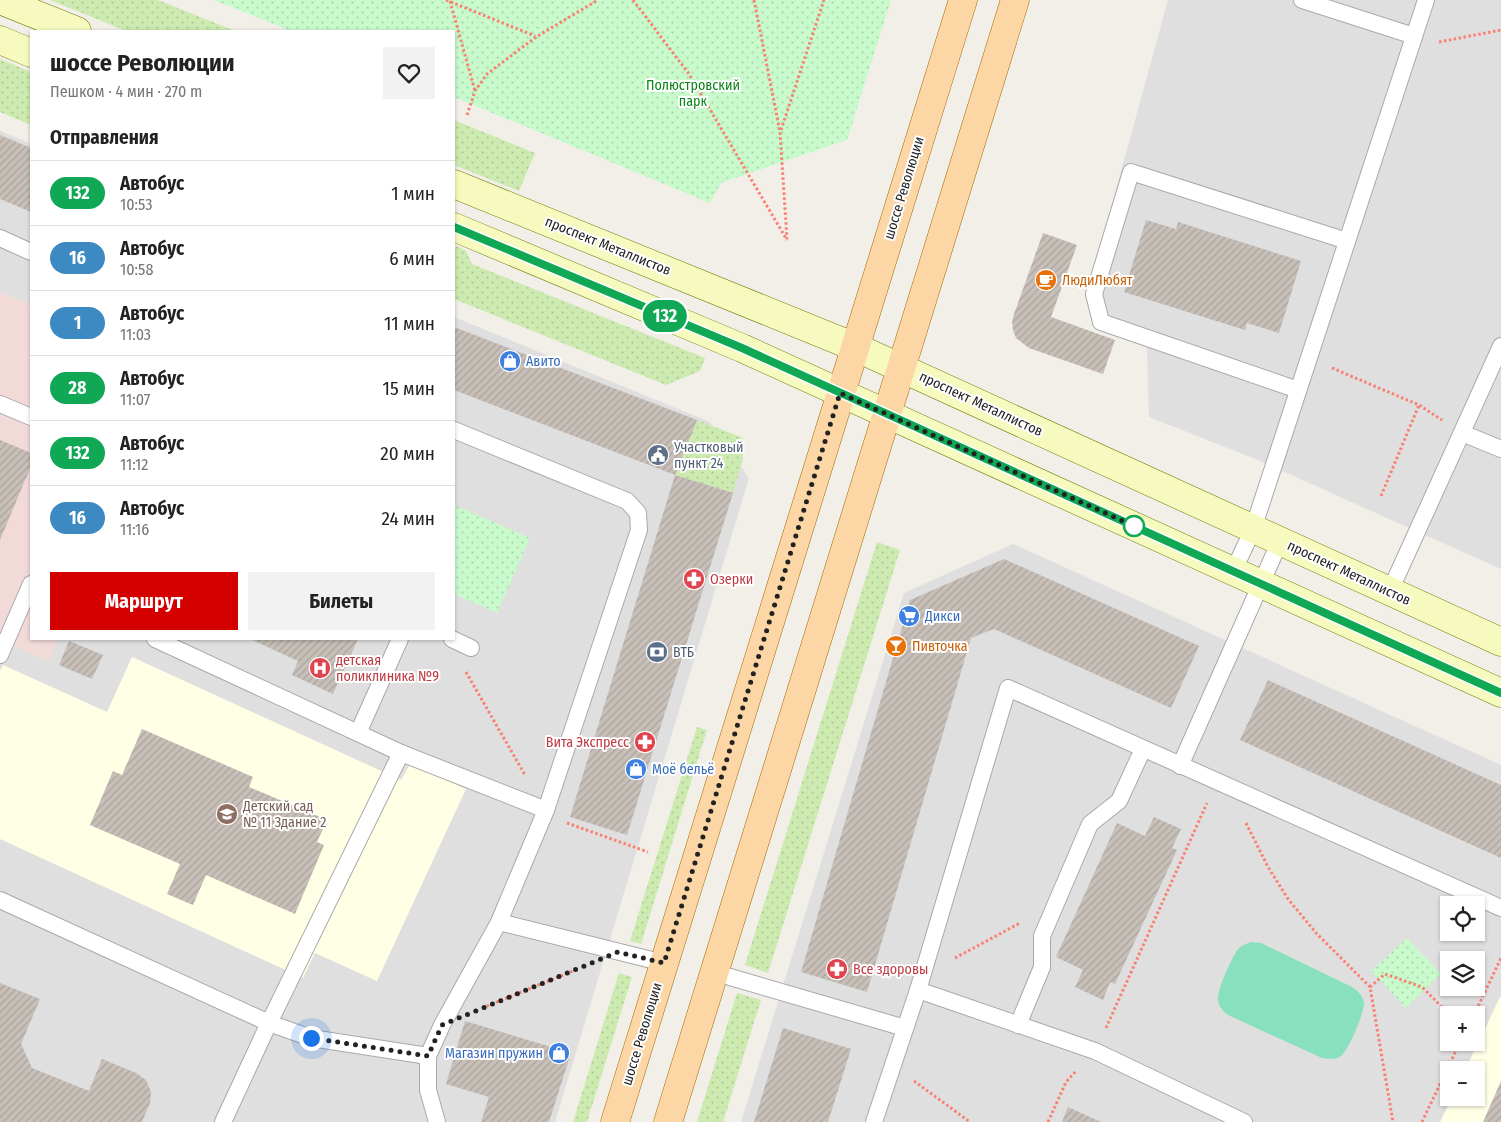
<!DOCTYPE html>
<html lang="ru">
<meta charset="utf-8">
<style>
:root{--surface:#fff;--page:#f2f2f2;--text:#222;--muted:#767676;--line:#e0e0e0;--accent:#d40000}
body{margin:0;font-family:"Fira Sans Condensed",sans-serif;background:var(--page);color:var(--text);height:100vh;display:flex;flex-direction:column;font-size:19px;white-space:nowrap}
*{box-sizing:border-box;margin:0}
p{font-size:16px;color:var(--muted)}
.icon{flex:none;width:28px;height:28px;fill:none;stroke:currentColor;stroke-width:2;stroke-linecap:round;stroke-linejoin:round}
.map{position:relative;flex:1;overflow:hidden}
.drawer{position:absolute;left:30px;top:30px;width:425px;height:610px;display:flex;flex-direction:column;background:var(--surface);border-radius:0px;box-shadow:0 1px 4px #0004}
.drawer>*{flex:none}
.badge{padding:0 10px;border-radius:16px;font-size:18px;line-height:32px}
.buttons{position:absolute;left:1440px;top:896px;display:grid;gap:10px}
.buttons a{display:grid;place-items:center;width:45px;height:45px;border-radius:0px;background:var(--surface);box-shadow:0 1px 4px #0004;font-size:25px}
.you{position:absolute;width:25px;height:25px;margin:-12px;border:4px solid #fff;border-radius:50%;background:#1a73e8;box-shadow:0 0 0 8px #1a73e833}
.map>.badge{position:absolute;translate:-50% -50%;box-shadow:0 0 0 2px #fff}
h2{padding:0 20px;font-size:19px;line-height:45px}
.round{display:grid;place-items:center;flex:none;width:52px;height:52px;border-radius:0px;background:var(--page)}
.summary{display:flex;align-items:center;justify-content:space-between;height:85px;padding:0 20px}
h1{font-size:24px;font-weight:700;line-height:38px}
.action{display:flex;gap:10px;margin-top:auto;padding:10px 20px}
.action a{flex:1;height:58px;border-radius:0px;background:var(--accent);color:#fff;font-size:20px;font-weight:700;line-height:58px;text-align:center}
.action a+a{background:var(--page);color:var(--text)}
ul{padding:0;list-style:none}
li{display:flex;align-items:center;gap:15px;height:65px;padding:0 20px;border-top:1px solid var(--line)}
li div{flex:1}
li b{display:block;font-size:19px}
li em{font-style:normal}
li .badge{min-width:55px;font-weight:700;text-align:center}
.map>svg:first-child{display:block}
.residential{fill:#e0dfdf;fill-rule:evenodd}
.commercial{fill:#f2dad9}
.education{fill:#ffffe5}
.grass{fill:url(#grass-dots)}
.park{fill:url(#park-dots)}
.pitch{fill:#88e0be}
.building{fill:url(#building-hatch)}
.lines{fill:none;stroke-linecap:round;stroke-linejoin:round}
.lane-casing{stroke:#a9a9a9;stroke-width:18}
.secondary-casing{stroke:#707d05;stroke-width:29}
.primary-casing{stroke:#a06b00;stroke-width:29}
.path{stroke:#fa8072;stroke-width:3;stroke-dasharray:2.5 2.5;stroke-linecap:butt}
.lane{stroke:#fff;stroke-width:16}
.secondary{stroke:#f7fabf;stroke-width:28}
.primary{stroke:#fcd6a4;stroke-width:28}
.line-casing{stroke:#fff;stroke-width:11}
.line{stroke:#10a855;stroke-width:8}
.walk{stroke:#222;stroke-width:5;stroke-dasharray:0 9}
.stop-dot{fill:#fff;stroke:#10a855;stroke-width:2.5}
.labels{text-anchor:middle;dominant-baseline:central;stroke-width:4;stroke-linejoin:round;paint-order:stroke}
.park-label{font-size:14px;fill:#0c8416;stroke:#fff}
.street-label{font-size:14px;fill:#222;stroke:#fff}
.food-label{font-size:14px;fill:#c56008;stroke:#fff;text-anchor:start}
.shop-label{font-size:14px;fill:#366cbe;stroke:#fff;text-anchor:start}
.service-label{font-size:14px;fill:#4e5e75;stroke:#fff;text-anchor:start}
.health-label{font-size:14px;fill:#be3a42;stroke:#fff;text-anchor:start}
.education-label{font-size:14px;fill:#785e54;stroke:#fff;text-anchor:start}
</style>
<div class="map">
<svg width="1501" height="1122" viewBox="0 0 1501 1122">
<defs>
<pattern id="grass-dots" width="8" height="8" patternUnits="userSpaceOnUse" patternTransform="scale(1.25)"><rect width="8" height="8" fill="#cdebb0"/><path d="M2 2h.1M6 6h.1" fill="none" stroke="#b0c997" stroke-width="1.8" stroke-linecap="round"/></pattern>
<pattern id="park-dots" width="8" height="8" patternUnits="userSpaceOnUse" patternTransform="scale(1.25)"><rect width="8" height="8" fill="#c8facc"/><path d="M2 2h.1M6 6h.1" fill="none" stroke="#acd6af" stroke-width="1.8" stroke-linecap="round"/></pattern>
<pattern id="building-hatch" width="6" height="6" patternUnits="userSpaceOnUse" patternTransform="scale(1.25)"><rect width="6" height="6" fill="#c7bfb8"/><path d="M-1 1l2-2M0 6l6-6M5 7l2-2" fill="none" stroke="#aba49e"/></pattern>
</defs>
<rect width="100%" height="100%" fill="#f2efe9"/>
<g class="residential">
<path d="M 1168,0 L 1501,0 L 1501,569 L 1253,458 L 1149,417 L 1147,347 L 1094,324 L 1087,295 Z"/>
<path d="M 0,131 L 31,144 L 31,305 L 0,292 Z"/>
<path d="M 454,317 L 710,422 L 749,478 L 555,1122 L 0,1122 L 0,640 L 48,661 L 58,639 L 454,639 Z"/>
<path d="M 1013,544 L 1501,765 L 1501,1122 L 741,1122 L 904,593 ZM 1449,905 L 1476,905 L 1476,932 L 1449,932 ZM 1449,960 L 1476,960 L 1476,988 L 1449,988 ZM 1449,1015 L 1476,1015 L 1476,1042 L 1449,1042 ZM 1449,1070 L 1476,1070 L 1476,1098 L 1449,1098 Z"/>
</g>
<path class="commercial" d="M 0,292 L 31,305 L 31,639 L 58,639 L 48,661 L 0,640 Z"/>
<g class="education">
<path d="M 132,657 L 401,780 L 410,764 L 466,789 L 377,981 L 315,953 L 303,978 L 0,839 L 0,671 L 3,665 L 107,712 Z"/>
<path d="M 1501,995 L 1501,1122 L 1440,1122 L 1452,1098 L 1476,1098 L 1476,1070 L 1465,1070 Z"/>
</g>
<g class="grass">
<path d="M 50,0 L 158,0 L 235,31 L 126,31 Z"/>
<path d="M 0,59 L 31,72 L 31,125 L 0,112 Z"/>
<path d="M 454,120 L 535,153 L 519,191 L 454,165 Z"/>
<path d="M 456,246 L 466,251 L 472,264 L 705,358 L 700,371 L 666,385 L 454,299 L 454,252 Z"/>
<path d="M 697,420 L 743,438 L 743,459 L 733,493 L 675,475 Z"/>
<path d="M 877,542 L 900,550 L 768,973 L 745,965 Z"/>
<path d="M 697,727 L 707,730 L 641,944 L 630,941 Z"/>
<path d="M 619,973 L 632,977 L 587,1122 L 573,1122 Z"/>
<path d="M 737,993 L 761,1000 L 723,1122 L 697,1122 Z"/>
</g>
<g class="park">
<path d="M 214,0 L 891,0 L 847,140 L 721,183 L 710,203 L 454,97 L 454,31 L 291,31 Z"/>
<path d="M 454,505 L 530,538 L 497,613 L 454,594 Z"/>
<path d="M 1407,938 L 1441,974 L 1406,1008 L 1371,971 Z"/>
</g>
<path class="pitch" d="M 1251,942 L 1261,943 L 1352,987 C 1358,991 1362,995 1364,1002 C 1365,1011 1349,1050 1341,1056 C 1336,1060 1329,1059 1322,1058 L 1228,1015 C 1223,1011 1219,1007 1218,1000 C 1217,990 1232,957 1238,949 C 1242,945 1246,944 1251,942 Z"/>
<g class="building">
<path d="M 0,135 L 31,148 L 31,212 L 0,199 Z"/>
<path d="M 1146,220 L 1176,229 L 1178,222 L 1301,261 L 1279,333 L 1247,323 L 1245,330 L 1124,292 Z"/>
<path d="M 1043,233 L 1077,245 L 1051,317 L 1115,340 L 1103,374 L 1029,348 L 1016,338 L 1013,330 L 1012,322 L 1014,314 Z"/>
<path d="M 454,327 L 697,420 L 675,475 L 454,390 Z"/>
<path d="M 0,440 L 31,453 L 31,466 L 0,540 Z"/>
<path d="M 675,475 L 733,493 L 627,835 L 570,817 Z"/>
<path d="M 1004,559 L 1199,646 L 1171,708 L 994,629 L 971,638 L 867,992 L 801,972 L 910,600 Z"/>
<path d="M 250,639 L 358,639 L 333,694 L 292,675 L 298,661 Z"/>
<path d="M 69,641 L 103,655 L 92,679 L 59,665 Z"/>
<path d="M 1268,680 L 1501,785 L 1501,858 L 1240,740 Z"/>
<path d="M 142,729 L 253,777 L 249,787 L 327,820 L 317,842 L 324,845 L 295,914 L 206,875 L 193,905 L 167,894 L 180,864 L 90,825 L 113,771 L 122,775 Z"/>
<path d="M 1154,817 L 1181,829 L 1172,848 L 1177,850 L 1115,984 L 1110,982 L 1103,1000 L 1075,987 L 1083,970 L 1056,957 L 1117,823 L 1145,836 Z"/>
<path d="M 0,983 L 40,999 L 21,1044 L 32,1068 L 89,1091 L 102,1059 L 136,1073 L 146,1080 L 151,1092 L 150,1103 L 142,1122 L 0,1122 Z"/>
<path d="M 465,1021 L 571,1053 L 549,1122 L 481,1122 L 489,1097 L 446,1084 Z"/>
<path d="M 783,1028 L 851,1049 L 828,1122 L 754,1122 Z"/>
<path d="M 1501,1081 L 1501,1122 L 1483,1122 Z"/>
<path d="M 1068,1107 L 1101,1122 L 1062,1122 Z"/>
</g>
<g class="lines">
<g class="lane-casing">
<g id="lane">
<path d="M 1302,0 L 1414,36"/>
<path d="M 0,238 L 31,252"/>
<path d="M 1298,390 L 1101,322 L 1094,294 L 1131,172 L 1347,241"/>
<path d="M 0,404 L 31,417"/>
<path d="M 1462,433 L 1501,449"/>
<path d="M 1233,572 L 1253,529 L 1426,0"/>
<path d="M 1390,591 L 1501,346"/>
<path d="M 155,639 L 401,753 L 546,810"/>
<path d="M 452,639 L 471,648"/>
<path d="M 0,655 L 31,584"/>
<path d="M 358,733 L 400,639"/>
<path d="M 1180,766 L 1280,541"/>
<path d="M 0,900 L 269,1023 L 311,1038 L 428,1056"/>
<path d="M 499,922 L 664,963"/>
<path d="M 713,972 L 905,1028"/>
<path d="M 918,990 L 1095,1051 L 1244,1122"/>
<path d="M 1018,1025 L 1042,967 L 1042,936 L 1090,824 L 1119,801 L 1143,749"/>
<path d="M 223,1122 L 269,1023 L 401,753"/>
<path d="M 437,1122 L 428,1090 L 428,1056 L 442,1025 L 499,922 L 546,810 L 639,530 L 638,513 L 627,501 L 454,430"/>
<path d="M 874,1122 L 918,990 L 1008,688 L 1501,908"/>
</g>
</g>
<g class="secondary-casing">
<g id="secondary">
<path d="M 0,0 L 77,31"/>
<path d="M 0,40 L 31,53"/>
<path d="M 454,184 L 855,347 L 1501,642"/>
<path d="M 454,227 L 742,348 L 1501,693"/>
</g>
</g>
<g class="primary-casing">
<g id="primary">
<path d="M 615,1122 L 963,0"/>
<path d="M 668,1122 L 1015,0"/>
</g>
</g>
<g class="path">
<path d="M 446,0 L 535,36"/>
<path d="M 633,0 L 689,74 L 787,240"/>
<path d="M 754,0 L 780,132 L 787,239"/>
<path d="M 450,1 L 475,91"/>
<path d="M 1439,42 L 1501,30"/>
<path d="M 467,115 L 475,91 L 487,74 L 536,37 L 598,0"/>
<path d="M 781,130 L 824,0"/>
<path d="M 1332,368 L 1419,405 L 1442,420"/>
<path d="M 1381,496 L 1419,405"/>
<path d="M 466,672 L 525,775"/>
<path d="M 567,823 L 648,852"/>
<path d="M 1246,823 L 1268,867 L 1288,899 L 1317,934 L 1370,987 L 1393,1122"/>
<path d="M 955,958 L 1020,923"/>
<path d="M 1370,987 L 1385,974 L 1422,987 L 1450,1015"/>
<path d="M 482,1008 L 578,969"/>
<path d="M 1474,1015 L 1501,958"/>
<path d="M 1106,1028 L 1207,803"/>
<path d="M 914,1081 L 970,1122"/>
<path d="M 1048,1122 L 1066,1082 L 1076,1071"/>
<path d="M 1422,1122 L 1460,1042"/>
</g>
<use href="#lane" class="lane"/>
<use href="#secondary" class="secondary"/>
<use href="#primary" class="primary"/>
</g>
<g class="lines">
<g class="line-casing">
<path id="line" d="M 454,227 L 742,348 L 1501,693"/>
</g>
<use href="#line" class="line"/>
<path class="walk" d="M 311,1038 L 428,1056 L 442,1025 L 618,952 L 664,963 L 840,393 L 1134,526"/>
</g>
<defs>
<g id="cafe-disc" transform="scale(1.125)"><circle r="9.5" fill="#e8710a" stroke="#fff"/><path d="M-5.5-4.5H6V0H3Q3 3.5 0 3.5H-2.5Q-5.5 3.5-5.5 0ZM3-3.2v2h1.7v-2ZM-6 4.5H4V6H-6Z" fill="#fff"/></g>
<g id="shop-disc" transform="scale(1.125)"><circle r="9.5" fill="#3f7fe0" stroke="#fff"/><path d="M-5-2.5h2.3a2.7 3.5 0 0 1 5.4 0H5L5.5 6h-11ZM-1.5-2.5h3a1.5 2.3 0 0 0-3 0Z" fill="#fff"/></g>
<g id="civic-disc" transform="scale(1.125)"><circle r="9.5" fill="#5c6f8a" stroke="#fff"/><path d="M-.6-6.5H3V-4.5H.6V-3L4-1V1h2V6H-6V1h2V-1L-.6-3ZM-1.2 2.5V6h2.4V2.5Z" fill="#fff"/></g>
<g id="pharmacy-disc" transform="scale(1.125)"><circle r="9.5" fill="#e0444e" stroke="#fff"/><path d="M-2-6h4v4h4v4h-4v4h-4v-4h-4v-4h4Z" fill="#fff"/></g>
<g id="supermarket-disc" transform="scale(1.125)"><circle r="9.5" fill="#3f7fe0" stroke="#fff"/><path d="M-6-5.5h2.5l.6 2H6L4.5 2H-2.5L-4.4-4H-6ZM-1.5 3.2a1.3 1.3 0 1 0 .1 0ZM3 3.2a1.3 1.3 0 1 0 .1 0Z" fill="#fff"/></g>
<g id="bar-disc" transform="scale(1.125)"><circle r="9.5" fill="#e8710a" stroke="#fff"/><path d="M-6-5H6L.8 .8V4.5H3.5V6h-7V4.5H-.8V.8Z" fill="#fff"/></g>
<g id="bank-disc" transform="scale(1.125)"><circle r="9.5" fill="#5c6f8a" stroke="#fff"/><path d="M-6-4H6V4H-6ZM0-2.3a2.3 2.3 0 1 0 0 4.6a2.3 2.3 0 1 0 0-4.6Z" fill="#fff"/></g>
<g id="hospital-disc" transform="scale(1.125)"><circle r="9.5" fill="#e0444e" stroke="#fff"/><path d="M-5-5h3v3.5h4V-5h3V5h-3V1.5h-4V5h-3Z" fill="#fff"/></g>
<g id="school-disc" transform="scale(1.125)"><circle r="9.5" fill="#8d6e63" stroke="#fff"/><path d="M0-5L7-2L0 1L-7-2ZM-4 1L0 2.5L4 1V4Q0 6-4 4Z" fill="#fff"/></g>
</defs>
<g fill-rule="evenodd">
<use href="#cafe-disc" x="1046" y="280"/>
<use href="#shop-disc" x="510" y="361"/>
<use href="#civic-disc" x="658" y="455"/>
<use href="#pharmacy-disc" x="694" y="579"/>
<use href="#supermarket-disc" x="909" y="616"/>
<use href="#bar-disc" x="896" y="646"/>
<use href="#bank-disc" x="657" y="652"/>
<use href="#hospital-disc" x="320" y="668"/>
<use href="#pharmacy-disc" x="645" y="742"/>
<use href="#shop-disc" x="636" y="769"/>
<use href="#school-disc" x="227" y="814"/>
<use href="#pharmacy-disc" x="837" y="969"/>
<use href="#shop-disc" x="559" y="1053"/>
</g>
<circle class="stop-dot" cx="1134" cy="526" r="10"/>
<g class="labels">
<g class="park-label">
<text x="693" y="85">Полюстровский<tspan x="693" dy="16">парк</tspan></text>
</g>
<g class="street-label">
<text transform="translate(904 188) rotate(-73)">шоссе Революции</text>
<text transform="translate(608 246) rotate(22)">проспект Металлистов</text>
<text transform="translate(981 404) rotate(25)">проспект Металлистов</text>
<text transform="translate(1349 573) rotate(25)">проспект Металлистов</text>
<text transform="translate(642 1034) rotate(-73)">шоссе Революции</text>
</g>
<g class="food-label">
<text x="1062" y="280">ЛюдиЛюбят</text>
<text x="912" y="646">Пивточка</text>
</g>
<g class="shop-label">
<text x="526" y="361">Авито</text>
<text x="925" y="616">Дикси</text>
<text x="652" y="769">Моё бельё</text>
<text x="543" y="1053" text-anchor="end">Магазин пружин</text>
</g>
<g class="service-label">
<text x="674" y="447">Участковый<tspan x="674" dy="16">пункт 24</tspan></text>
<text x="673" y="652">ВТБ</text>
</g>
<g class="health-label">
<text x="710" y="579">Озерки</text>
<text x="336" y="660">детская<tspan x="336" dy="16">поликлиника №9</tspan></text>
<text x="629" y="742" text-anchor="end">Вита Экспресс</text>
<text x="853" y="969">Все здоровы</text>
</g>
<g class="education-label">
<text x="243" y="806">Детский сад<tspan x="243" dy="16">№ 11 Здание 2</tspan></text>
</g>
</g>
</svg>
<div class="buttons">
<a><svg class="icon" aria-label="locate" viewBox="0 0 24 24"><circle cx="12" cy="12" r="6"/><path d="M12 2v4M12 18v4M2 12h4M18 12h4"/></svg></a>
<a><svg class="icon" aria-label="layers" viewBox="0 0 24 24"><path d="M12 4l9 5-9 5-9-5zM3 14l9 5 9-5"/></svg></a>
<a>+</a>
<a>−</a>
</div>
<div class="you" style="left:311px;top:1038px"></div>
<b class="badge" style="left:665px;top:316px;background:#10a855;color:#fff">132</b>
<section class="drawer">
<div class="summary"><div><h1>шоссе Революции</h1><p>Пешком · 4 мин · 270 m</p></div><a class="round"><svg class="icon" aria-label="heart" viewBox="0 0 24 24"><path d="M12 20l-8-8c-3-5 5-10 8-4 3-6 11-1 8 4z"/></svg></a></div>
<h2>Отправления</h2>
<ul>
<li><span class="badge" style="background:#10a855;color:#fff">132</span><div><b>Автобус</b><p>10:53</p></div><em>1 мин</em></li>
<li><span class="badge" style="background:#3d8ac2;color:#fff">16</span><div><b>Автобус</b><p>10:58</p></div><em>6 мин</em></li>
<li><span class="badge" style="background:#3d8ac2;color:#fff">1</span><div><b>Автобус</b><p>11:03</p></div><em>11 мин</em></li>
<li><span class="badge" style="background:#10a855;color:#fff">28</span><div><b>Автобус</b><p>11:07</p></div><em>15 мин</em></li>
<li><span class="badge" style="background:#10a855;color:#fff">132</span><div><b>Автобус</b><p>11:12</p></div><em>20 мин</em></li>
<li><span class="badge" style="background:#3d8ac2;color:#fff">16</span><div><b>Автобус</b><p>11:16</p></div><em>24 мин</em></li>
</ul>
<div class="action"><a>Маршрут</a><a>Билеты</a></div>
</section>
</div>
